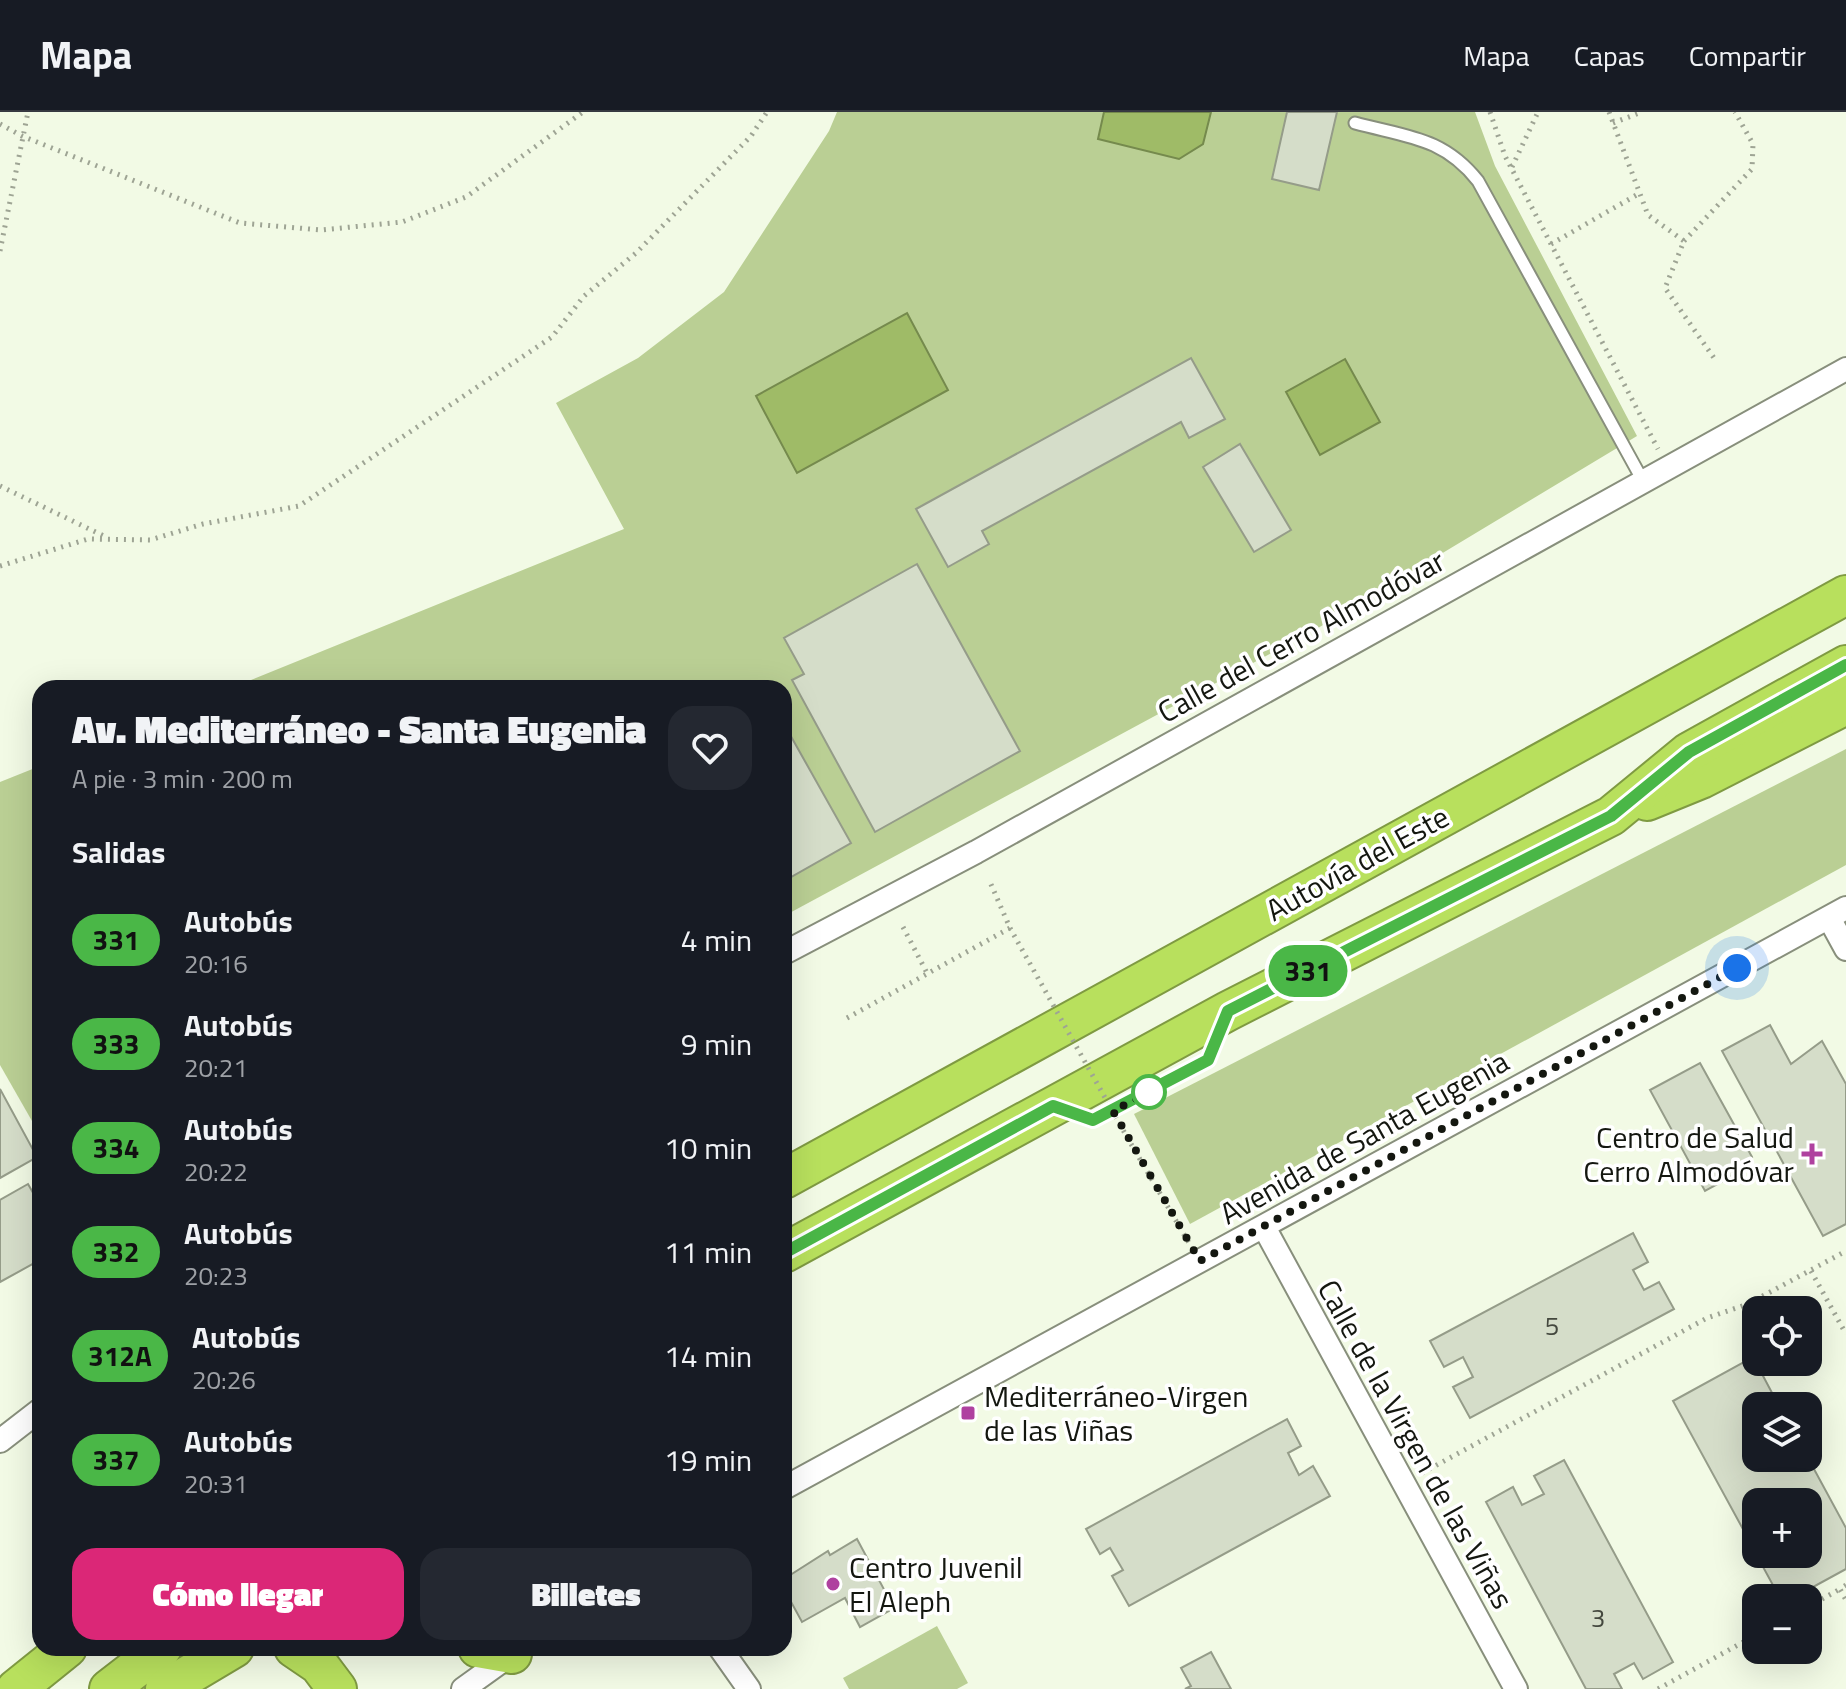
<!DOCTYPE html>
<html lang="es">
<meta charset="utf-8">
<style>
:root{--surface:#171b24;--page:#242831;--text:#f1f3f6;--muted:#9ea1a6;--line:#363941;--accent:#db2777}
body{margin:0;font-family:"Titillium Web",sans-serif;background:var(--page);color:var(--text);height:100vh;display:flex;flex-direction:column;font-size:30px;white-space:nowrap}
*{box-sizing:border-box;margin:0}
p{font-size:26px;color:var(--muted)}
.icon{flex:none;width:44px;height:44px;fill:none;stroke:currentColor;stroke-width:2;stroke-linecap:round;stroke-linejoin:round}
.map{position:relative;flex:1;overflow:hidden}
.sheet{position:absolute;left:32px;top:568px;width:760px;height:976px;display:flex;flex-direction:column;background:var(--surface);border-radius:24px;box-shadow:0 8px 32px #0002}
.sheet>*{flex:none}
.badge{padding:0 16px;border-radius:26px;font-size:28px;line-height:52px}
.controls{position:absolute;left:1742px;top:1184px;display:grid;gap:16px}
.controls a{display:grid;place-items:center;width:80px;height:80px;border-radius:16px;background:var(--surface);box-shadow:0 8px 32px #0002;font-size:40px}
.you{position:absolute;width:40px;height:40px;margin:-20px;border:6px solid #fff;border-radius:50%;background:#1a73e8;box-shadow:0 0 0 12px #1a73e833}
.map>.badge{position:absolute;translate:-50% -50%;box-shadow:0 0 0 4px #fff}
h2{padding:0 40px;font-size:30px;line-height:72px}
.round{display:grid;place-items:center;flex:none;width:84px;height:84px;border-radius:24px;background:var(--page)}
.summary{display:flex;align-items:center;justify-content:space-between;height:136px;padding:0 40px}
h1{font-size:38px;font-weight:800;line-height:60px}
.primary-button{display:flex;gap:16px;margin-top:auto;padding:16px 40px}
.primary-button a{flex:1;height:92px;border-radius:24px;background:var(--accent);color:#fff;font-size:32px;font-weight:800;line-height:92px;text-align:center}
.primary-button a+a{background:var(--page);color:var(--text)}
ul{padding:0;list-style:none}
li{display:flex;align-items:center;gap:24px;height:104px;padding:0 40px}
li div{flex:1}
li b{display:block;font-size:30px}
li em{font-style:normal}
li .badge{min-width:88px;font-weight:700;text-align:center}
header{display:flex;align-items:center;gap:48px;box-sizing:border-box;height:112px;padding:0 40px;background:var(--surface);border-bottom:2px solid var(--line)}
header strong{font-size:38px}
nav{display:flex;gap:44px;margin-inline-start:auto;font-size:28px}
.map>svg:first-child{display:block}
.green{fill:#bacf94}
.water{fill:#9fbb67;stroke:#758a4d;stroke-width:2}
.building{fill:#d5ddc9;stroke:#959c89;stroke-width:2}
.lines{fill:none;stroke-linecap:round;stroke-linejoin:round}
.service-casing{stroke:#888f7c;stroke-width:15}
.minor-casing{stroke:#888f7c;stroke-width:26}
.motorway-casing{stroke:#7f9a42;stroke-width:42}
.path{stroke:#9ea494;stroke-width:5;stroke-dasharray:2 6;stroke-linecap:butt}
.service{stroke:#fff;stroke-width:11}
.minor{stroke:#fff;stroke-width:22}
.motorway{stroke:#b8e05d;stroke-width:38}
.path-bridge{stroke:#9ea494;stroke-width:5;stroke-dasharray:2 6;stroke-linecap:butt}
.line-casing{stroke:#fff;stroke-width:18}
.line{stroke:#4ab747;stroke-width:12}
.walk{stroke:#141710;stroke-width:8;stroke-dasharray:0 14.4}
.stop-dot{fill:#fff;stroke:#4ab747;stroke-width:4}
.poi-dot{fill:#af419f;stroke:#fff;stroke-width:3}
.labels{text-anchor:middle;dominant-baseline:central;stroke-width:7;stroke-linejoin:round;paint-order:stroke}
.number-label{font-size:26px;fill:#44483e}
.street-label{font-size:30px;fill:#141710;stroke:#fff}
.poi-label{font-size:30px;fill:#141710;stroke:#fff;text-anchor:start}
</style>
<header>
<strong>Mapa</strong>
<nav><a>Mapa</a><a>Capas</a><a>Compartir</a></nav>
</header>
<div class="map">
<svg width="1846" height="1577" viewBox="0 0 1846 1577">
<rect width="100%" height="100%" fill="#f2fae5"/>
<g class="green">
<path d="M 837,0 L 1475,0 L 1495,54 L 1637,324 L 1318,516 L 784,804 L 784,576 L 231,576 L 624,417 L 556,291 L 638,246 L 724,180 L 829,19 Z"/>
<path d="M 1846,637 L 1846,753 L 1190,1112 L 1134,1002 Z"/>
<path d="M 40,654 L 40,1023 L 0,953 L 0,670 Z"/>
<path d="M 937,1514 L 968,1571 L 957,1577 L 849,1577 L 843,1566 Z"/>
</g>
<g class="water">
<path d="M 1104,0 L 1211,0 L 1203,32 L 1179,47 L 1098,27 Z"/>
<path d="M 907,201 L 948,278 L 797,361 L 756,284 Z"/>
<path d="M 1345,247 L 1380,310 L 1320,343 L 1286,280 Z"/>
</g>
<g class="building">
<path d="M 1287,0 L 1337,0 L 1319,78 L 1272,67 Z"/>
<path d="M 1191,246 L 1225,307 L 1189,326 L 1181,310 L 982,419 L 989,432 L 948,455 L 916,397 Z"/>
<path d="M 1240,332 L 1291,418 L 1254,440 L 1203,355 Z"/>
<path d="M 917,452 L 1020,639 L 875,720 L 792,568 L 804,562 L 784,526 Z"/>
<path d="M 784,612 L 851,731 L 784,769 Z"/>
<path d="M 1770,913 L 1791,952 L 1822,929 L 1846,972 L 1846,1112 L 1823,1124 L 1722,939 Z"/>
<path d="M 1700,951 L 1752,1045 L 1742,1051 L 1745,1057 L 1705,1079 L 1650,978 Z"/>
<path d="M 0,977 L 37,1045 L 0,1066 Z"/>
<path d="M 28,1072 L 40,1093 L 40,1148 L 0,1170 L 0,1088 Z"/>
<path d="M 1633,1121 L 1648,1150 L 1633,1158 L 1644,1178 L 1659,1170 L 1674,1197 L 1470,1306 L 1453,1275 L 1473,1265 L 1463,1245 L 1444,1255 L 1430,1229 Z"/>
<path d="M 1753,1245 L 1779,1294 L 1756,1294 L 1756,1346 L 1808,1346 L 1846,1416 L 1846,1457 L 1793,1486 L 1780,1486 L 1756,1442 L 1808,1442 L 1808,1390 L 1756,1390 L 1756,1441 L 1673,1289 Z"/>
<path d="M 1287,1307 L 1301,1334 L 1288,1341 L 1299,1363 L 1313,1354 L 1330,1384 L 1129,1494 L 1112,1464 L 1123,1458 L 1110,1436 L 1100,1442 L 1086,1417 Z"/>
<path d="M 1564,1348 L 1673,1550 L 1643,1567 L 1634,1551 L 1614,1562 L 1622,1577 L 1586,1577 L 1486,1390 L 1513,1375 L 1522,1393 L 1544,1382 L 1534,1364 Z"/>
<path d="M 857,1427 L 894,1496 L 860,1515 L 845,1486 L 802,1510 L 784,1477 L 784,1467 L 828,1439 L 830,1443 Z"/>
<path d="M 1211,1540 L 1231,1577 L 1185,1577 L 1191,1574 L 1181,1556 Z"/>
</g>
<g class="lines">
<g class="service-casing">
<g id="service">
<path d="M 1355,11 C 1407,25 1443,25 1478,69 L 1643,369"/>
<path d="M 1065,998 L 1093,1008 L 1208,948 L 1222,916"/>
</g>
</g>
<g class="minor-casing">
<g id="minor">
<path d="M 1829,806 L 1846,837"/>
<path d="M 784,841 L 976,740 L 1846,257"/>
<path d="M 1264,1115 L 1516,1577"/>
<path d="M 0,1329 L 40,1298"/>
<path d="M 784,1376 L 1846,796"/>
<path d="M 720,1536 L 749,1577"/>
<path d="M 463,1577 L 513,1541"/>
</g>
</g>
<g class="motorway-casing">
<g id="motorway">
<path d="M 1647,689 L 1701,667 L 1846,593"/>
<path d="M 784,1067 L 1846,483"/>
<path d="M 784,1141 L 1228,899 L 1611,704 L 1689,640 L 1846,553"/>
<path d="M 294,1536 L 319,1553 L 337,1577"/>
<path d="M 478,1536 L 512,1542"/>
<path d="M 16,1577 L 67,1536"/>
<path d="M 109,1577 L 162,1536"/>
<path d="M 165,1577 L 234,1536"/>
</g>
</g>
<g class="path">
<path d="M 1490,0 L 1505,44 L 1658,337"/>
<path d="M 1609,0 L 1648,103 L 1684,129 L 1665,176 L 1714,246"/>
<path d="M 1613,11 L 1642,0"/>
<path d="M 0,12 L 22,24 L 240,111 L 321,118 L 402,110 L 466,85 L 583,0"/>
<path d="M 1512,55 L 1538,0"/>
<path d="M 1684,129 L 1752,57 L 1753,32 L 1735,0"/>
<path d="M 1551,132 L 1640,81"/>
<path d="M 0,139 L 28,0"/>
<path d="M 0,374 L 108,426"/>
<path d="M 0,454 L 88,427 L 150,428 L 203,412 L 299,394 L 552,225 L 584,184 L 636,141 L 751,24 L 767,0"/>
<path d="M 903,815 L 927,861"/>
<path d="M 847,906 L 1010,816 L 990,770"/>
<path d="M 1127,1025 L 1189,1131"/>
<path d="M 1811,1159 L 1846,1222"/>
<path d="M 1422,1361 L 1707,1206 L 1748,1192 L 1846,1139"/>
<path d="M 1846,1473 L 1840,1477 L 1846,1488"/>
<path d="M 1808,1495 L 1840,1477"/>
<path d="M 1658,1577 L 1756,1523"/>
</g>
<use href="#service" class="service"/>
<use href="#minor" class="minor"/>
<use href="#motorway" class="motorway"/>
<path class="path-bridge" d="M 1010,816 L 1127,1025"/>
</g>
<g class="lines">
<g class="line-casing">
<path id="line" d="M 784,1141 L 1053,994 L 1093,1008 L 1208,948 L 1228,899 L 1611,704 L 1689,640 L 1846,553"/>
</g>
<use href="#line" class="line"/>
<path class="walk" d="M 1149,980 L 1113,999 L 1200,1149 L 1737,856"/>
</g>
<circle class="stop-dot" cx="1149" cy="980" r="16"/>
<g class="poi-dot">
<path d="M1808 1030h8v8h8v8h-8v8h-8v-8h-8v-8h8z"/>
<rect x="960" y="1293" width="16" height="16" rx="4"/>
<circle cx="833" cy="1472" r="8"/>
</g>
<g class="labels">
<g class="number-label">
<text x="1552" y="1213">5</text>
<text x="1598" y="1505">3</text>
</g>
<g class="street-label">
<text transform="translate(1301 524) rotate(-29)">Calle del Cerro Almodóvar</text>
<text transform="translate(1357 751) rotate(-29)">Autovía del Este</text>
<text transform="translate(1364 1025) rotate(-29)">Avenida de Santa Eugenia</text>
<text transform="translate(1416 1332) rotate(61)">Calle de la Virgen de las Viñas</text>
</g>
<g class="poi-label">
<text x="1794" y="1025" text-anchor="end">Centro de Salud<tspan x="1794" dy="34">Cerro Almodóvar</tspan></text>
<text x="984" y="1284">Mediterráneo-Virgen<tspan x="984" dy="34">de las Viñas</tspan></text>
<text x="849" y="1455">Centro Juvenil<tspan x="849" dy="34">El Aleph</tspan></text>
</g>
</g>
</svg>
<div class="controls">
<a><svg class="icon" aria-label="locate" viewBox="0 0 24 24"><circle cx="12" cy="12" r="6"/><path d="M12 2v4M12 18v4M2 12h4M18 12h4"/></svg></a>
<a><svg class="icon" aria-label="layers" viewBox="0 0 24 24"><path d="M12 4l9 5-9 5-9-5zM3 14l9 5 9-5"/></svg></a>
<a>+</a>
<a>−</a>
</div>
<div class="you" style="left:1737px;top:856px"></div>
<b class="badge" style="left:1308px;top:859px;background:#4ab747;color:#111">331</b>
<section class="sheet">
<div class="summary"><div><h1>Av. Mediterráneo - Santa Eugenia</h1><p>A pie · 3 min · 200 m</p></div><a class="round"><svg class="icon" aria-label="heart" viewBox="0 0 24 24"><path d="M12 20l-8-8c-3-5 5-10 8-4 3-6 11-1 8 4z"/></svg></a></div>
<h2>Salidas</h2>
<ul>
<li><span class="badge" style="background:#4ab747;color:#111">331</span><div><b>Autobús</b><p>20:16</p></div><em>4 min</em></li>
<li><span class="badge" style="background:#4ab747;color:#111">333</span><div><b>Autobús</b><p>20:21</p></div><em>9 min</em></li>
<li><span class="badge" style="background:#4ab747;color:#111">334</span><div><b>Autobús</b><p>20:22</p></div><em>10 min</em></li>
<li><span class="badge" style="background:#4ab747;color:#111">332</span><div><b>Autobús</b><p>20:23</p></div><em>11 min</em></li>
<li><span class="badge" style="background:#4ab747;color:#111">312A</span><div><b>Autobús</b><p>20:26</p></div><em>14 min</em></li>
<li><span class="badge" style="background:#4ab747;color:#111">337</span><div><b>Autobús</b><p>20:31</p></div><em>19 min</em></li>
</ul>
<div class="primary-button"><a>Cómo llegar</a><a>Billetes</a></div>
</section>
</div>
